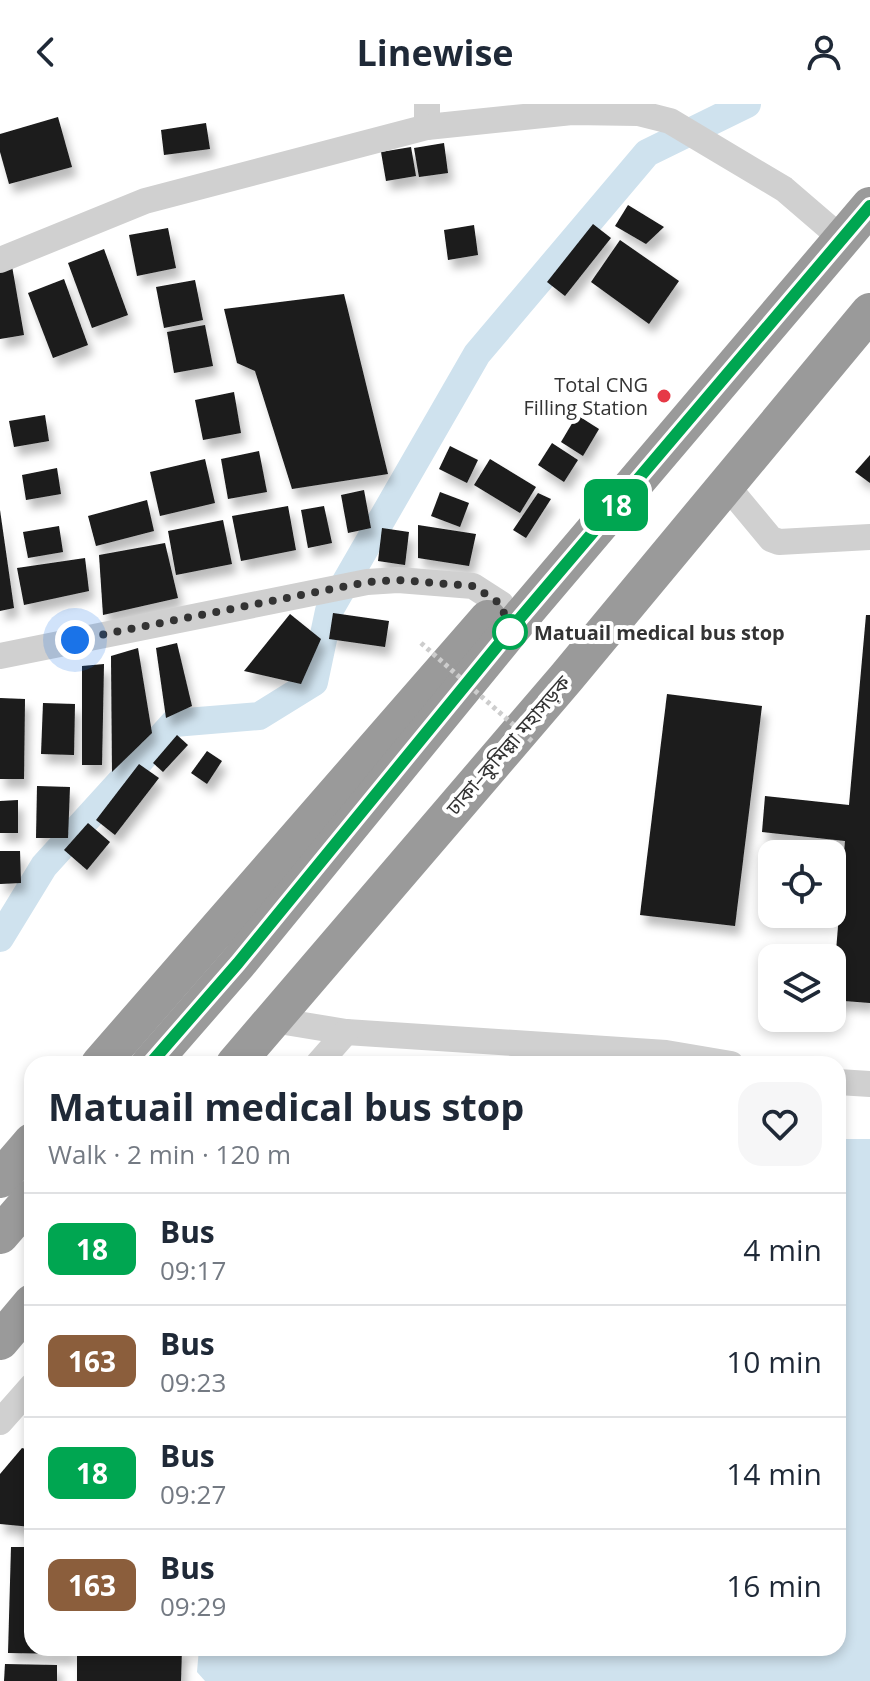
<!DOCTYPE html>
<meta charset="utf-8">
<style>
:root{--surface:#fff;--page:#f6f6f7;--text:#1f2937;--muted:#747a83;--line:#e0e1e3}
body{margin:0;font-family:"Open Sans","Noto Sans Bengali",sans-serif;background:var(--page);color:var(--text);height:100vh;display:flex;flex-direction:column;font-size:30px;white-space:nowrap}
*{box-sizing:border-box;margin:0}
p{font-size:26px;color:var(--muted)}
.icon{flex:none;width:44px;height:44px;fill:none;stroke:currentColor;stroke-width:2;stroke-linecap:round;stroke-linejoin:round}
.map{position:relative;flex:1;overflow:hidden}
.side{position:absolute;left:24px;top:952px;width:822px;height:600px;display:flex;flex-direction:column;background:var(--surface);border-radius:24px;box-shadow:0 4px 12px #0003}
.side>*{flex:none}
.badge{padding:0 16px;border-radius:12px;font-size:28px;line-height:52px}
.tools{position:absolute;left:758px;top:736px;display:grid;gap:16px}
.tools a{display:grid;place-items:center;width:88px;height:88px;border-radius:16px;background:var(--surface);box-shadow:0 4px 12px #0003;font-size:40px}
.you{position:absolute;width:40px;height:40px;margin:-20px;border:6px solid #fff;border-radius:50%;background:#1a73e8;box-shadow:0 0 0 12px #1a73e833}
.map>.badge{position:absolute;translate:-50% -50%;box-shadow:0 0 0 4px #fff}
.round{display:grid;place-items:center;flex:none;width:84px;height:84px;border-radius:24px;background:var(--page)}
.headline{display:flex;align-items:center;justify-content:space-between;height:136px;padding:0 24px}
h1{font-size:38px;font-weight:700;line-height:60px}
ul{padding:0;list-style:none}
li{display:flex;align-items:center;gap:24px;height:112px;padding:0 24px;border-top:2px solid var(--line)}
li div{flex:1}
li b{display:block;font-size:30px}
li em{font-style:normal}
li .badge{min-width:88px;font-weight:700;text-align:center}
header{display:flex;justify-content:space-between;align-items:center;height:104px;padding:0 24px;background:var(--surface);font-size:36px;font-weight:700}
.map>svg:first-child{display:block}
.water{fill:#cfe2ee}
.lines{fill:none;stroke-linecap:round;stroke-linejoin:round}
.canal{stroke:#cfe2ee;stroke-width:28}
.building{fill:#1a1a1a;filter:url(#shadow)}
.minor{stroke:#d0d0d0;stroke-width:26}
.highway{stroke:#9a9a9a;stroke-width:38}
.path-bridge{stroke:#cdcdcd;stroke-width:5;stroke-dasharray:4 4;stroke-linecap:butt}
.line-casing{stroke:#fff;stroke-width:18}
.line{stroke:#00a651;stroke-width:12}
.walk{stroke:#333;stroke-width:8;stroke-dasharray:0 14.4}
.poi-dot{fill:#e63946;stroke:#fff;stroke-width:3}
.stop-dot{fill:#fff;stroke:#00a651;stroke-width:4}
.labels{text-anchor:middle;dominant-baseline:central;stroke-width:8;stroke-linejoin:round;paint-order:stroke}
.poi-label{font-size:20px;fill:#333;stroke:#fff;text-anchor:end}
.stop-label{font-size:20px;font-weight:bold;fill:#333;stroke:#fff;text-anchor:start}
.street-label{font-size:20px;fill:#333;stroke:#fff}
</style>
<header><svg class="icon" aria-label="back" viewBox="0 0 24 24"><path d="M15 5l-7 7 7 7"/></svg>Linewise<svg class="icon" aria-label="person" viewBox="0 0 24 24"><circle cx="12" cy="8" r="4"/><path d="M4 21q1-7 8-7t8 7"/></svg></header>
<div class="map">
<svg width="870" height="1577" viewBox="0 0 870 1577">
<defs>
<filter id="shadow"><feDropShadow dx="5" dy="9" stdDeviation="4" flood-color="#0004"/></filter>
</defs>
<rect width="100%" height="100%" fill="#fff"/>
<path class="water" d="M 838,1035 L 870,1035 L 870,1577 L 205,1577 L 197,1568 L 199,1544 L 838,1544 Z"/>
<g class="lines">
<path class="canal" d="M 0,834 L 44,762 L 174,619 L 259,612 L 314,578 L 329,507 L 477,250 L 647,49 L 747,0"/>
</g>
<g class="building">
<path d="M 58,13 L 72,63 L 9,80 L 0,48 L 0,30 Z"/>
<path d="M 206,19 L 210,45 L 164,51 L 161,26 Z"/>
<path d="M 444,39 L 448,69 L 419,73 L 414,44 Z"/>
<path d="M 411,43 L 416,72 L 386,77 L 381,48 Z"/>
<path d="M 628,101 L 664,123 L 646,140 L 615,122 Z"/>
<path d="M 593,120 L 611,134 L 565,192 L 547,178 Z"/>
<path d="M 474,121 L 478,151 L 448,156 L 444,126 Z"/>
<path d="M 168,124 L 176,164 L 137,172 L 129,131 Z"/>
<path d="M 620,136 L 679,177 L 649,220 L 591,178 Z"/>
<path d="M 104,145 L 128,211 L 92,224 L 68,159 Z"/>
<path d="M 12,162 L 24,231 L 0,235 L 0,165 Z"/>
<path d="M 64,175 L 88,241 L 53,254 L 28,189 Z"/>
<path d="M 195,176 L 203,216 L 164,224 L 156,183 Z"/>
<path d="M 344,190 L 388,370 L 292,385 L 255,267 L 237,259 L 224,205 Z"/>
<path d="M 205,221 L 213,262 L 174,269 L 167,228 Z"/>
<path d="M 234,288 L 241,329 L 203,336 L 195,296 Z"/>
<path d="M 45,311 L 49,337 L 14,343 L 9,317 Z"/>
<path d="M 577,311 L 599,325 L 583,352 L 561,338 Z"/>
<path d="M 552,339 L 578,356 L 564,378 L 538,361 Z"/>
<path d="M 450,342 L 478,356 L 467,379 L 439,365 Z"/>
<path d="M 259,347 L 267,388 L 228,395 L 221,355 Z"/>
<path d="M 870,351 L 870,379 L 855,368 Z"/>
<path d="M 205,355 L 215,399 L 160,412 L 150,368 Z"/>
<path d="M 490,355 L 536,383 L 520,409 L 474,381 Z"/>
<path d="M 57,364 L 61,390 L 26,396 L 22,371 Z"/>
<path d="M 364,386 L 371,424 L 348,429 L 341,391 Z"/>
<path d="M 440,388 L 469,399 L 460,423 L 431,412 Z"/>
<path d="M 538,389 L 551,395 L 526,434 L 513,426 Z"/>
<path d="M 147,396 L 154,427 L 96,442 L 88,412 Z"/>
<path d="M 288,402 L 296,446 L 241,457 L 232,412 Z"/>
<path d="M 324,402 L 332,439 L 308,444 L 301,406 Z"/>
<path d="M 0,406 L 14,504 L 0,507 Z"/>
<path d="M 223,416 L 232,460 L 176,471 L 168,427 Z"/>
<path d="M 418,421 L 476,430 L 469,462 L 418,454 Z"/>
<path d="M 59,422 L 63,448 L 28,454 L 23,428 Z"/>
<path d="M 382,424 L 409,428 L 405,461 L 378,457 Z"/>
<path d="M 165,439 L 178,494 L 103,511 L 99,451 Z"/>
<path d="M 85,454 L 89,487 L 24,501 L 17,464 Z"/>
<path d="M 333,509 L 389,517 L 385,543 L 329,535 Z"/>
<path d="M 290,510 L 321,535 L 301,580 L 244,567 Z"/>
<path d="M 866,511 L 870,511 L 870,899 L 832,896 L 845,737 L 762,728 L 765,692 L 849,701 Z"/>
<path d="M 177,539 L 192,602 L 166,614 L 156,544 Z"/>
<path d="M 138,544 L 152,629 L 112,668 L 111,552 Z"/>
<path d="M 104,560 L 102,661 L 82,661 L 82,562 Z"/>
<path d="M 667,590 L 762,602 L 735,822 L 640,811 Z"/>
<path d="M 0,594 L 25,595 L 24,675 L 0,675 Z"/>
<path d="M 43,599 L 75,600 L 74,651 L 41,650 Z"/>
<path d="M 177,631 L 188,641 L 163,668 L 153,659 Z"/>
<path d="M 207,647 L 222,657 L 207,680 L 191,669 Z"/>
<path d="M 139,660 L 159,674 L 115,731 L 96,716 Z"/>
<path d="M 37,682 L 70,683 L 68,734 L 36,734 Z"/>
<path d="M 18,696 L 18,729 L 0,729 L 0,697 Z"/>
<path d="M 88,719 L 110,738 L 87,766 L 64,746 Z"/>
<path d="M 0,747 L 20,747 L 21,779 L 0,780 Z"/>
<path d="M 22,1344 L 32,1347 L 32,1423 L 0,1420 L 0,1370 Z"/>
<path d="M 11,1443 L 32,1443 L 32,1544 L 70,1544 L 70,1550 L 8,1549 Z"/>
<path d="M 77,1544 L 182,1544 L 181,1577 L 77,1577 Z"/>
<path d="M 5,1560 L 57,1561 L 57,1577 L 4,1577 Z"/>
</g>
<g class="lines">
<g class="minor">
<path d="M 427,0 L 427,23 L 572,8 L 638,9 L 670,17 L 784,85 L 841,134"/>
<path d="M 0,156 L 145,97 L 427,23"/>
<path d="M 727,382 L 771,435 L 779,438 L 870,433"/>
<path d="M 0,552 L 367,478 L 398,476 L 473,482 L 501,500"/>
<path d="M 273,916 L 346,928 L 666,949 L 731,960"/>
<path d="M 318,960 L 346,928"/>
<path d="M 838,978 L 870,980"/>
<path d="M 0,1318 L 32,1282"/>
</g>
<g class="highway">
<path d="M 100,960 L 488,515"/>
<path d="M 150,960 L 238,859 L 521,513 L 870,102"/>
<path d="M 235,960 L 566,574 L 870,208"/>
<path d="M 0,1075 L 32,1038"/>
<path d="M 0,1131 L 32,1094"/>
<path d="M 0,1237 L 32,1199"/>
</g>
<path class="path-bridge" d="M 421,539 L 534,639"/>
</g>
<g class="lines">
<g class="line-casing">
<path id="line" d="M 150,960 L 238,859 L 521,513 L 870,102"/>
</g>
<use href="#line" class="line"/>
<path class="walk" d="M 75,536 L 367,478 L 398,476 L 473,482 L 501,500 L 510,528"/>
</g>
<circle class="poi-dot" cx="664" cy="292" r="8"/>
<circle class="stop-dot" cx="510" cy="528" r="16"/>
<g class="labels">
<g class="poi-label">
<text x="648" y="280">Total CNG<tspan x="648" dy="23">Filling Station</tspan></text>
</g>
<g class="stop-label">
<text x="534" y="528">Matuail medical bus stop</text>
</g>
<g class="street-label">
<text transform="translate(508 641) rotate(-49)">ঢাকা–কুমিল্লা মহাসড়ক</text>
</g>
</g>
</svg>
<div class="tools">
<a><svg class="icon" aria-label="locate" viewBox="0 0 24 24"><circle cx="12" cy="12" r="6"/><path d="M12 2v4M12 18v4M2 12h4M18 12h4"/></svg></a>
<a><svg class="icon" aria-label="layers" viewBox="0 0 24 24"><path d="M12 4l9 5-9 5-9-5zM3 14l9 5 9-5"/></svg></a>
</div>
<div class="you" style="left:75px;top:536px"></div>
<b class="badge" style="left:616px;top:401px;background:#00a651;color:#fff">18</b>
<section class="side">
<div class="headline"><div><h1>Matuail medical bus stop</h1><p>Walk · 2 min · 120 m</p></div><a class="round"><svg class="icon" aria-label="heart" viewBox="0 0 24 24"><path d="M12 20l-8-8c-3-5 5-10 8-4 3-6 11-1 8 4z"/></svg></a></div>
<ul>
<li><span class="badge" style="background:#00a651;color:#fff">18</span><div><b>Bus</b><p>09:17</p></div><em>4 min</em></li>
<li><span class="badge" style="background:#8b5e3c;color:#fff">163</span><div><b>Bus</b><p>09:23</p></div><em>10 min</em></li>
<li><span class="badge" style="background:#00a651;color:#fff">18</span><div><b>Bus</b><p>09:27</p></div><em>14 min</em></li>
<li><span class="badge" style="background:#8b5e3c;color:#fff">163</span><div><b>Bus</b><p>09:29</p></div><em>16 min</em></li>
</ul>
</section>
</div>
